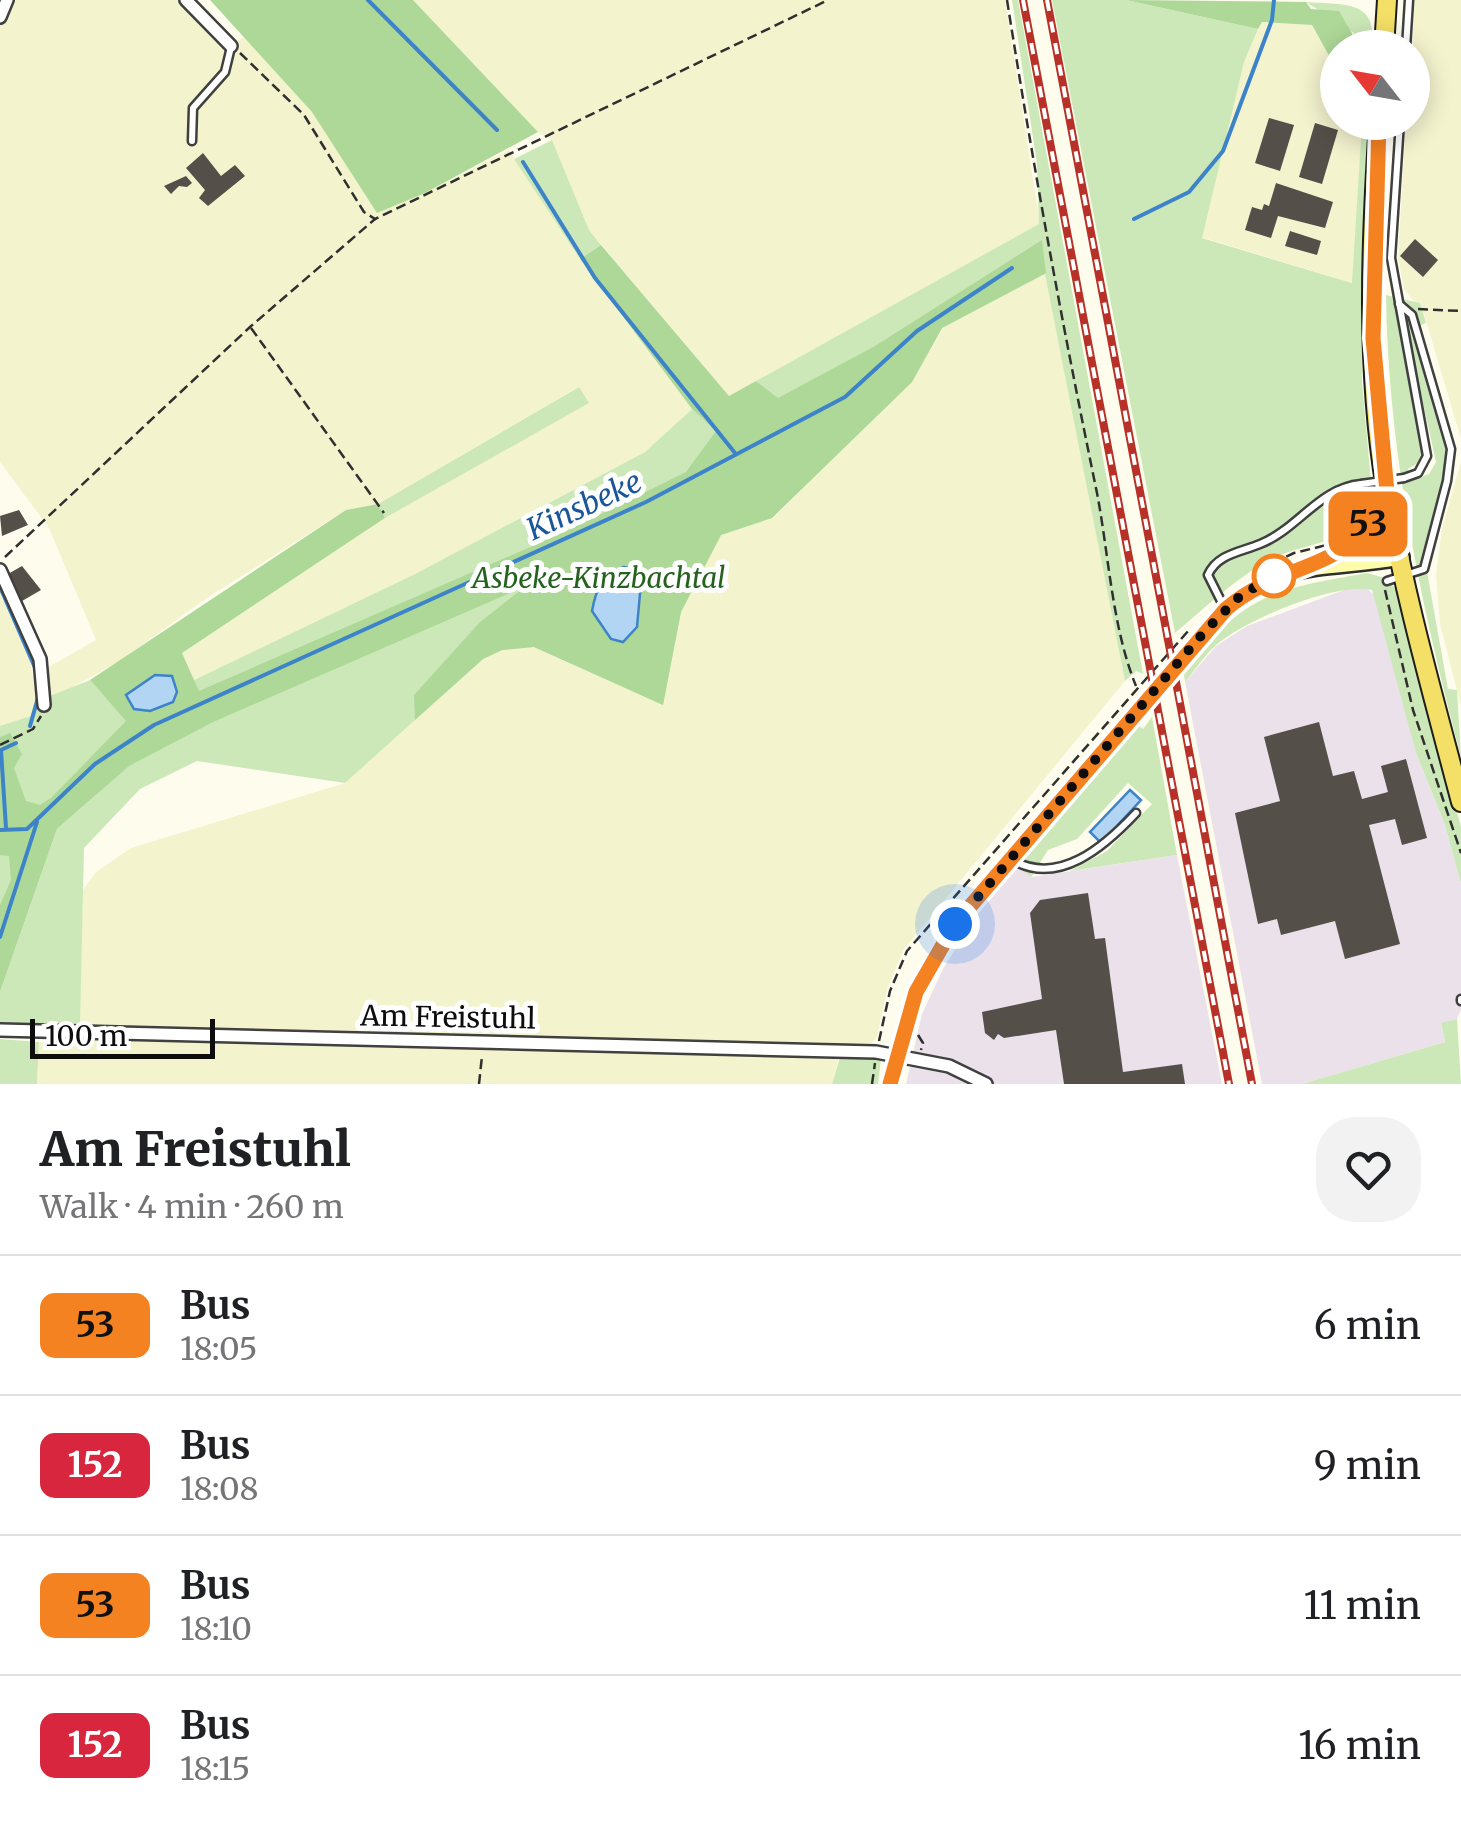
<!DOCTYPE html>
<meta charset="utf-8">
<style>
:root{--surface:#fff;--page:#f2f2f2;--text:#202124;--muted:#757577;--line:#e0e0e0}
body{margin:0;font-family:Merriweather,serif;background:var(--page);color:var(--text);height:100vh;display:flex;flex-direction:column;font-size:38px;white-space:nowrap}
*{box-sizing:border-box;margin:0}
p{font-size:32px;color:var(--muted)}
.icon{flex:none;width:55px;height:55px;fill:none;stroke:currentColor;stroke-width:2;stroke-linecap:round;stroke-linejoin:round}
.map{position:relative;height:1084px;overflow:hidden}
.panel{display:flex;flex-direction:column;background:var(--surface);flex:1}
.panel>*{flex:none}
.badge{padding:0 20px;border-radius:15px;font-size:35px;line-height:65px}
.needle{width:65px;rotate:301deg}
.tools{position:absolute;left:1320px;top:30px;display:grid;gap:20px}
.tools a{display:grid;place-items:center;width:110px;height:110px;border-radius:50%;background:var(--surface);box-shadow:0 5px 25px #0003;font-size:50px}
.scale{position:absolute;left:30px;bottom:25px;width:185px;box-sizing:border-box;padding-left:10px;border:5px solid #0d0d0d;border-top:0;font-size:28px;line-height:35px;white-space:nowrap;color:#0d0d0d;-webkit-text-stroke:8px #fff;paint-order:stroke}
.you{position:absolute;width:50px;height:50px;margin:-25px;border:8px solid #fff;border-radius:50%;background:#1a73e8;box-shadow:0 0 0 15px #1a73e833}
.map>.badge{position:absolute;translate:-50% -50%;box-shadow:0 0 0 5px #fff}
.round{display:grid;place-items:center;flex:none;width:105px;height:105px;border-radius:40px;background:var(--page)}
.headline{display:flex;align-items:center;justify-content:space-between;height:170px;padding:0 40px}
h1{font-size:48px;font-weight:800;line-height:75px}
ul{padding:0;list-style:none}
li{display:flex;align-items:center;gap:30px;height:140px;padding:0 40px;border-top:2px solid var(--line)}
li div{flex:1}
li b{display:block;font-size:38px}
li em{font-style:normal}
li .badge{min-width:110px;font-weight:700;text-align:center}
.map>svg:first-child{display:block}
.industrial{fill:#ebe1eb}
.farmland{fill:#f3f3ce}
.green{fill:#cce8b8;fill-rule:evenodd}
.forest{fill:#aed898;fill-rule:evenodd}
.water{fill:#b3d5f4;stroke:#3d83c9;stroke-width:2.5}
.lines{fill:none;stroke-linecap:round;stroke-linejoin:round}
.stream{stroke:#3d83c9;stroke-width:4}
.building{fill:#554f49}
.service-casing{stroke:#404040;stroke-width:11}
.minor-casing{stroke:#404040;stroke-width:16}
.secondary-casing{stroke:#2f2f2f;stroke-width:20}
.primary-casing{stroke:#1e1e1e;stroke-width:22}
.path{stroke:#2f2f2f;stroke-width:2.5;stroke-dasharray:10 5;stroke-linecap:butt}
.service{stroke:#fff;stroke-width:6}
.minor{stroke:#fff;stroke-width:11}
.secondary{stroke:#fcfcaa;stroke-width:15}
.primary{stroke:#f4e067;stroke-width:18}
.rail-casing{stroke:#b83129;stroke-width:8}
.rail{stroke:#fff;stroke-width:4;stroke-dasharray:11;stroke-linecap:butt}
.service-bridge-casing{stroke:#404040;stroke-width:11;stroke-linecap:butt}
.service-bridge{stroke:#fff;stroke-width:6}
.line-casing{stroke:#fff;stroke-width:22}
.line{stroke:#f58220;stroke-width:15}
.walk{stroke:#0d0d0d;stroke-width:10;stroke-dasharray:0 18}
.stop-dot{fill:#fff;stroke:#f58220;stroke-width:5}
.labels{text-anchor:middle;dominant-baseline:central;stroke-width:10;stroke-linejoin:round;paint-order:stroke}
.park-label{font-size:28px;font-style:italic;fill:#26621f;stroke:#fff}
.street-label{font-size:28px;fill:#0d0d0d;stroke:#fff}
.water-label{font-size:30px;font-style:italic;fill:#1a569b;stroke:#fff}
</style>
<div class="map">
<svg width="1461" height="1084" viewBox="0 0 1461 1084">
<rect width="100%" height="100%" fill="#fefded"/>
<g class="industrial">
<path d="M 1367,588 L 1377,598 L 1416,753 L 1445,825 L 1461,884 L 1461,1010 L 1457,1019 L 1441,1024 L 1445,1042 L 1302,1084 L 1262,1084 L 1185,682 L 1216,646 L 1247,626 L 1347,589 Z"/>
<path d="M 1177,855 L 1222,1084 L 906,1084 L 922,1014 L 943,969 L 982,906 L 1016,865 L 1032,877 Z"/>
</g>
<g class="farmland">
<path d="M 0,0 L 178,0 L 228,46 L 246,36 L 312,112 L 425,193 L 509,150 L 580,259 L 692,409 L 645,452 L 415,574 L 194,680 L 182,653 L 385,518 L 588,403 L 578,387 L 378,504 L 346,510 L 207,598 L 118,662 L 49,700 L 47,668 L 96,640 L 49,528 L 0,462 Z"/>
<path d="M 413,0 L 1005,0 L 1040,224 L 729,396 L 589,230 L 552,140 L 538,132 Z"/>
<path d="M 1414,0 L 1461,0 L 1461,439 L 1424,314 L 1404,289 L 1398,258 L 1406,123 L 1412,122 Z"/>
<path d="M 1261,22 L 1312,25 L 1337,70 L 1338,122 L 1362,123 L 1353,283 L 1201,237 L 1244,62 Z"/>
<path d="M 1046,273 L 1125,681 L 904,949 L 887,989 L 877,1037 L 871,1043 L 842,1044 L 832,1084 L 37,1084 L 39,1042 L 79,1042 L 83,890 L 96,872 L 131,848 L 345,783 L 483,659 L 502,650 L 534,647 L 663,705 L 681,612 L 721,535 L 773,518 L 912,382 L 942,328 Z"/>
<path d="M 1461,462 L 1461,706 L 1440,624 L 1436,575 L 1442,529 Z"/>
<path d="M 0,593 L 30,661 L 38,707 L 31,722 L 0,737 Z"/>
</g>
<g class="green">
<path d="M 1012,0 L 1018,0 L 1143,674 L 1136,671 L 1125,681 L 1045,274 L 942,328 L 912,382 L 772,518 L 721,535 L 681,612 L 663,705 L 534,647 L 502,650 L 483,659 L 345,783 L 197,761 L 140,789 L 84,848 L 80,1026 L 0,1025 L 0,992 L 57,829 L 97,794 L 48,812 L 0,937 L 0,726 L 34,715 L 35,702 L 90,680 L 107,699 L 194,680 L 415,574 L 645,452 L 692,409 L 717,431 L 772,395 L 756,381 L 1039,224 L 1037,164 Z"/>
<path d="M 1052,0 L 1126,0 L 1258,29 L 1244,62 L 1202,238 L 1352,283 L 1362,123 L 1368,123 L 1362,382 L 1372,493 C 1359,550 1304,538 1262,564 C 1231,583 1202,610 1175,633 Z"/>
<path d="M 1306,2 C 1348,5 1377,0 1372,47 L 1360,47 L 1354,33 Z"/>
<path d="M 552,140 L 589,230 L 601,245 L 580,259 L 514,159 Z"/>
<path d="M 1386,295 L 1420,303 L 1426,323 L 1415,328 L 1449,449 L 1424,555 L 1448,689 L 1457,690 L 1461,757 C 1421,605 1388,453 1386,295 ZM 1407,331 L 1436,462 L 1429,474 L 1410,481 L 1408,469 L 1421,461 L 1422,445 L 1401,335 Z"/>
<path d="M 579,387 L 589,403 L 385,518 L 378,504 Z"/>
<path d="M 1367,573 L 1385,578 L 1396,589 L 1461,827 L 1461,884 L 1445,825 L 1416,753 L 1372,590 C 1333,582 1246,620 1216,645 C 1205,655 1195,670 1185,682 L 1183,669 C 1249,593 1271,590 1367,573 Z"/>
<path d="M 1152,717 L 1177,855 L 1070,871 L 1107,851 L 1152,804 L 1128,783 L 1077,839 L 1048,850 L 1031,877 L 1016,865 L 1137,724 L 1143,729 Z"/>
<path d="M 1457,1019 L 1461,1084 L 1302,1084 L 1445,1042 L 1441,1023 Z"/>
<path d="M 0,1039 L 39,1042 L 37,1084 L 0,1084 Z"/>
<path d="M 840,1057 L 881,1059 L 878,1084 L 832,1084 Z"/>
</g>
<g class="forest">
<path d="M 210,0 L 413,0 L 538,132 L 425,193 L 377,213 L 312,112 Z"/>
<path d="M 1126,0 L 1306,2 L 1311,9 L 1339,11 L 1360,47 L 1338,48 L 1337,70 L 1312,25 L 1262,22 L 1258,29 Z"/>
<path d="M 1042,240 L 1046,273 L 942,328 L 912,382 L 772,518 L 721,535 L 681,612 L 663,705 L 534,647 L 502,650 L 483,659 L 415,720 L 414,695 L 480,622 L 526,586 L 213,722 L 129,766 L 57,829 L 0,992 L 0,905 L 11,880 L 9,856 L 0,855 L 0,737 L 10,733 L 22,754 L 14,768 L 26,801 L 40,805 L 51,798 L 126,721 L 90,680 L 346,510 L 378,504 L 385,518 L 182,653 L 199,691 L 567,531 L 686,472 L 716,431 L 692,409 L 580,259 L 601,245 L 729,396 L 756,381 L 778,398 L 875,346 ZM 610,571 L 642,571 L 637,627 L 592,611 L 596,591 Z"/>
</g>
<g class="water">
<path d="M 624,567 L 642,571 L 637,627 L 623,642 L 611,639 L 592,611 C 596,589 602,574 624,567 Z"/>
<path d="M 155,675 L 172,676 L 177,692 L 173,702 L 150,711 L 134,709 L 126,695 Z"/>
<path d="M 1130,790 L 1141,800 L 1101,843 L 1090,832 Z"/>
</g>
<g class="lines">
<g class="stream">
<path d="M 368,0 L 497,130"/>
<path d="M 0,1 L 1,0"/>
<path d="M 523,162 L 595,278 L 735,453"/>
<path d="M 1134,219 L 1189,192 L 1223,151 L 1272,20 L 1274,0"/>
<path d="M 0,587 L 36,670"/>
<path d="M 30,726 L 39,694"/>
<path d="M 6,828 L 1,750 L 16,743"/>
<path d="M 0,830 L 27,829 L 95,764 L 154,725 L 646,502 L 845,397 L 917,331 L 1012,268"/>
<path d="M 0,937 L 37,822"/>
</g>
</g>
<g class="building">
<path d="M 1269,118 L 1294,125 L 1280,171 L 1255,163 Z"/>
<path d="M 1315,123 L 1338,130 L 1322,184 L 1299,177 Z"/>
<path d="M 203,153 L 221,176 L 235,165 L 245,176 L 208,206 L 199,198 L 205,190 L 186,168 Z"/>
<path d="M 186,176 L 192,183 L 187,187 L 179,186 L 171,194 L 164,186 Z"/>
<path d="M 1276,183 L 1333,202 L 1325,228 L 1278,216 L 1271,238 L 1245,230 L 1252,207 L 1262,210 L 1264,204 L 1269,206 Z"/>
<path d="M 1290,231 L 1321,241 L 1317,255 L 1285,246 Z"/>
<path d="M 1415,239 L 1438,260 L 1423,277 L 1400,256 Z"/>
<path d="M 19,510 L 28,525 L 2,536 L 0,516 Z"/>
<path d="M 22,566 L 41,590 L 22,601 L 8,574 Z"/>
<path d="M 1319,722 L 1333,776 L 1354,771 L 1362,799 L 1388,792 L 1381,766 L 1406,759 L 1427,838 L 1402,845 L 1395,819 L 1369,825 L 1400,944 L 1345,959 L 1335,921 L 1281,935 L 1277,919 L 1258,924 L 1235,813 L 1280,801 L 1264,737 Z"/>
<path d="M 1088,893 L 1095,939 L 1105,938 L 1123,1072 L 1182,1064 L 1185,1084 L 1064,1084 L 1056,1030 L 1004,1038 L 998,1034 L 994,1040 L 985,1033 L 982,1012 L 1042,999 L 1030,913 L 1040,900 Z"/>
</g>
<g class="lines">
<g class="service-casing">
<g id="service">
<path d="M 1406,48 L 1409,0"/>
<path d="M 1400,122 L 1391,258 L 1427,456 L 1418,473 L 1404,478"/>
<path d="M 192,141 L 193,108 L 225,72 L 231,47"/>
<path d="M 1387,581 L 1424,569 L 1447,481 L 1451,449 L 1412,315 L 1399,304"/>
<path d="M 1224,607 L 1208,575 C 1217,554 1241,552 1260,544 C 1298,529 1319,488 1361,484"/>
<path d="M 1011,859 C 1058,888 1105,846 1136,813"/>
<path d="M 1461,999 L 1461,1001"/>
</g>
</g>
<g class="minor-casing">
<g id="minor">
<path d="M 186,0 L 231,46"/>
<path d="M 0,17 L 7,0"/>
<path d="M 0,570 L 40,659 L 44,705"/>
<path d="M 0,1030 L 876,1052 L 949,1066 L 986,1084"/>
</g>
</g>
<g class="secondary-casing">
<g id="secondary">
<path d="M 1339,554 L 1398,540"/>
<path d="M 890,1084 L 916,992 L 955,925 L 1226,609 C 1289,556 1328,571 1401,557"/>
</g>
</g>
<g class="primary-casing">
<g id="primary">
<path d="M 1384,48 L 1387,0"/>
<path d="M 1379,122 C 1371,244 1366,368 1386,489 C 1404,594 1434,699 1461,802"/>
<path d="M 1341,553 L 1378,512 L 1387,493"/>
</g>
</g>
<g class="path">
<path d="M 1007,0 C 1033,165 1063,329 1097,493 C 1109,556 1112,627 1136,686"/>
<path d="M 240,53 L 304,115 L 364,212 L 375,219 L 828,0"/>
<path d="M 1418,309 L 1461,311"/>
<path d="M 251,328 L 384,513"/>
<path d="M 5,557 L 250,327 L 375,219"/>
<path d="M 1259,569 L 1294,553 L 1331,544"/>
<path d="M 1385,590 L 1413,710 L 1461,853"/>
<path d="M 0,745 L 33,729 L 41,716"/>
<path d="M 918,1035 L 923,1043 L 921,1050"/>
<path d="M 879,1041 L 890,991 L 907,951 L 1189,630"/>
<path d="M 479,1084 L 482,1056"/>
<path d="M 872,1084 L 875,1063"/>
</g>
<use href="#service" class="service"/>
<use href="#minor" class="minor"/>
<use href="#secondary" class="secondary"/>
<use href="#primary" class="primary"/>
<g class="rail-casing">
<g id="rail">
<path d="M 1023,0 L 1229,1084"/>
<path d="M 1047,0 L 1252,1084"/>
</g>
</g>
<use href="#rail" class="rail"/>
<g class="service-bridge-casing">
<path id="service-bridge" d="M 1361,484 L 1404,478"/>
</g>
<use href="#service-bridge" class="service-bridge"/>
</g>
<g class="lines">
<g class="line-casing">
<path id="line" d="M 890,1084 L 916,992 L 955,924 L 1226,609 C 1287,557 1352,576 1387,492 L 1373,338 L 1379,122"/>
</g>
<use href="#line" class="line"/>
<path class="walk" d="M 955,924 L 1205,631 L 1240,596 L 1274,576"/>
</g>
<circle class="stop-dot" cx="1274" cy="576" r="20"/>
<g class="labels">
<g class="park-label">
<text x="599" y="578">Asbeke-Kinzbachtal</text>
</g>
<g class="street-label">
<text transform="translate(448 1017) rotate(1)">Am Freistuhl</text>
</g>
<g class="water-label">
<text transform="translate(584 505) rotate(-25)">Kinsbeke</text>
</g>
</g>
</svg>
<div class="tools">
<a><svg class="needle" viewBox="-14 -14 28 28"><path d="M0-13l5 13h-10z" fill="#e53935"/><path d="M0 13l5-13h-10z" fill="#757577"/></svg></a>
</div>
<div class="scale">100 m</div>
<div class="you" style="left:955px;top:924px"></div>
<b class="badge" style="left:1368px;top:524px;background:#f58220;color:#111">53</b>
</div>
<section class="panel">
<div class="headline"><div><h1>Am Freistuhl</h1><p>Walk · 4 min · 260 m</p></div><a class="round"><svg class="icon" aria-label="heart" viewBox="0 0 24 24"><path d="M12 20l-8-8c-3-5 5-10 8-4 3-6 11-1 8 4z"/></svg></a></div>
<ul>
<li><span class="badge" style="background:#f58220;color:#111">53</span><div><b>Bus</b><p>18:05</p></div><em>6 min</em></li>
<li><span class="badge" style="background:#d7263d;color:#fff">152</span><div><b>Bus</b><p>18:08</p></div><em>9 min</em></li>
<li><span class="badge" style="background:#f58220;color:#111">53</span><div><b>Bus</b><p>18:10</p></div><em>11 min</em></li>
<li><span class="badge" style="background:#d7263d;color:#fff">152</span><div><b>Bus</b><p>18:15</p></div><em>16 min</em></li>
</ul>
</section>
